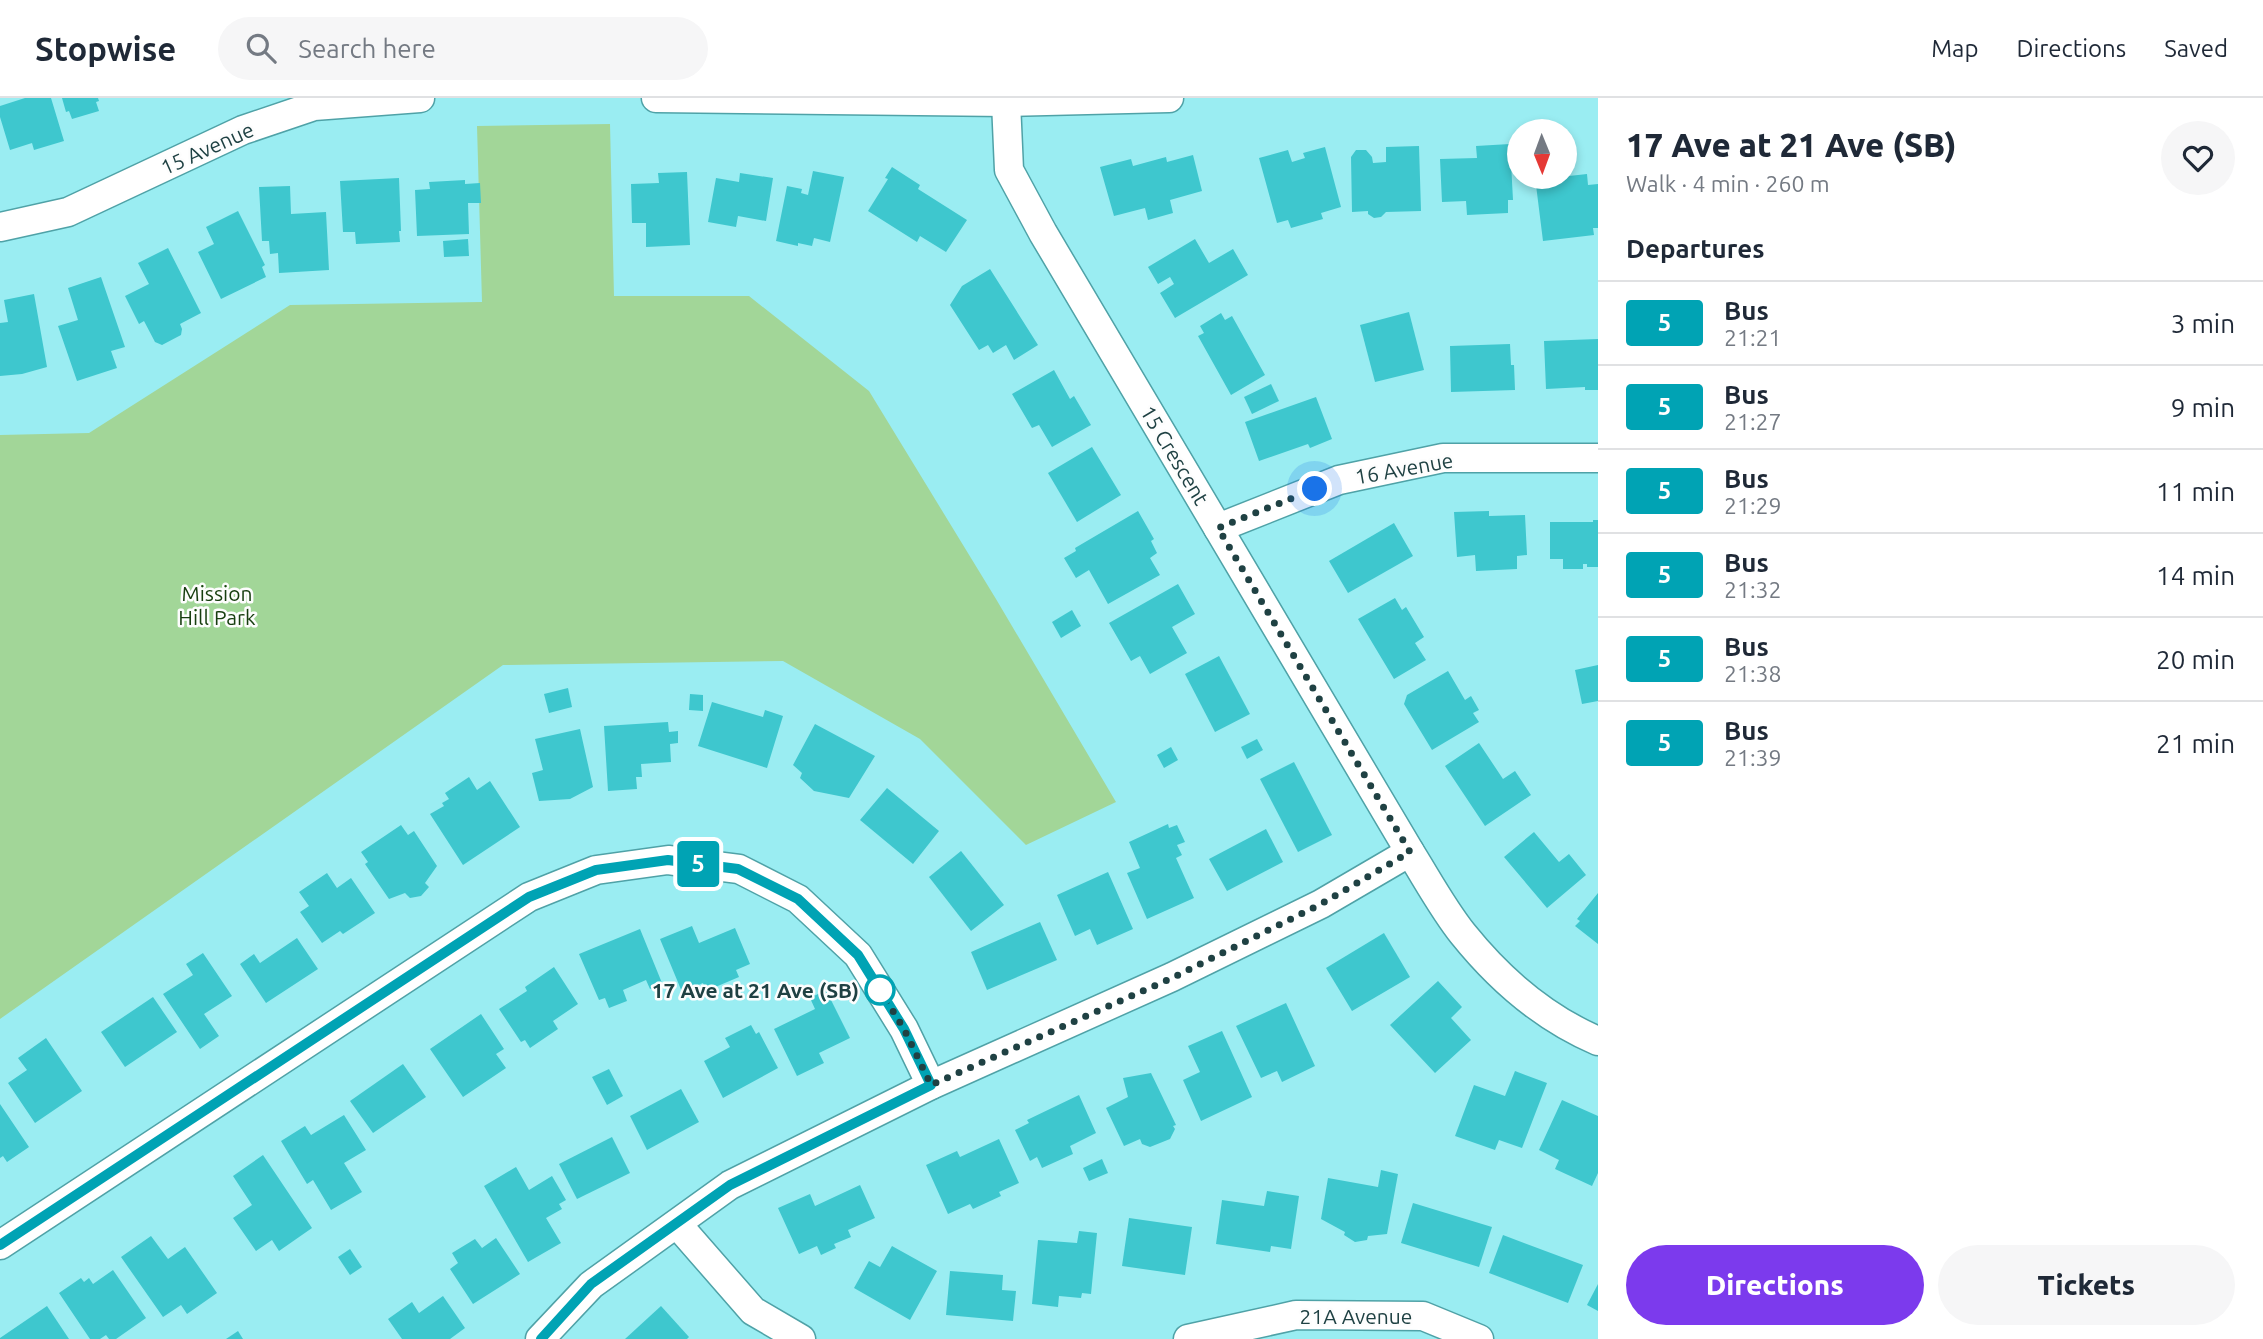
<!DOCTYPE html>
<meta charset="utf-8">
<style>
:root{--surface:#fff;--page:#f6f6f7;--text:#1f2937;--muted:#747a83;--line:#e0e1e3;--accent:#7c3aed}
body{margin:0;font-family:Ubuntu,sans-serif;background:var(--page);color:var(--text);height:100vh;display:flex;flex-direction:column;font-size:26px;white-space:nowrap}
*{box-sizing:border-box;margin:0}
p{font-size:23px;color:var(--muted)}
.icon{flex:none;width:38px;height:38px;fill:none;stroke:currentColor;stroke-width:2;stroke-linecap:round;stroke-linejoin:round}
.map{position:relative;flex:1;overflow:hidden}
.panel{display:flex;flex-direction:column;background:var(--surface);width:665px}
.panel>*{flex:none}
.badge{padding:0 14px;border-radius:5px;font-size:24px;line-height:46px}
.needle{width:46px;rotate:179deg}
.buttons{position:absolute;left:1507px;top:21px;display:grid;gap:14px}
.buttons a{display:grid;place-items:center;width:70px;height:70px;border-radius:50%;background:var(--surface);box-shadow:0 4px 10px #0003;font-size:35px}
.you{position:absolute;width:35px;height:35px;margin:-18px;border:5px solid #fff;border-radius:50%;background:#1a73e8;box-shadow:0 0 0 10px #1a73e833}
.map>.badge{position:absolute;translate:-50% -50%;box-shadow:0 0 0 4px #fff}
h2{padding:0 28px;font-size:26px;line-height:63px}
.round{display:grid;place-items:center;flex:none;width:74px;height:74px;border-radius:37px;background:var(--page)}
.head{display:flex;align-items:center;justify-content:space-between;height:119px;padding:0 28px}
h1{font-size:33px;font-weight:800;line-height:52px}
.cta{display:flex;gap:14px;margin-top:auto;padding:14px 28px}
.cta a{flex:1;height:80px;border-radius:42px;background:var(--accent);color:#fff;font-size:28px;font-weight:800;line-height:80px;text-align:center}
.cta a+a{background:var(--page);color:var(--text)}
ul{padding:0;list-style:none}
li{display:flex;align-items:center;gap:21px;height:84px;padding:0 28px;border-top:2px solid var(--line)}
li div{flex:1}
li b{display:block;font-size:26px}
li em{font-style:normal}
li .badge{min-width:77px;font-weight:700;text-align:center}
header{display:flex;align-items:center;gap:42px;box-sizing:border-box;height:98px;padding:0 35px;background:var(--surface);border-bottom:2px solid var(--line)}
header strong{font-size:33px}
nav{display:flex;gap:38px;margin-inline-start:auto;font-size:24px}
.search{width:490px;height:63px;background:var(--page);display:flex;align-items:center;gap:18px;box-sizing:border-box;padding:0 24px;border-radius:38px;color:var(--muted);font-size:26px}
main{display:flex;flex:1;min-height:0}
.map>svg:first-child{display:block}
.green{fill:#a2d698}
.building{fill:#3ec7ce}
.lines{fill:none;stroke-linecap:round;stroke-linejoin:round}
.minor-casing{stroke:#4fa2a7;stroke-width:31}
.minor{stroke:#fff;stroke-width:28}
.line-casing{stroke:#fff;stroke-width:16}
.line{stroke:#00a3b4;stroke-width:10}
.walk{stroke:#1f4143;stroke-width:7;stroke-dasharray:0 12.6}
.stop-dot{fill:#fff;stroke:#00a3b4;stroke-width:3.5}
.labels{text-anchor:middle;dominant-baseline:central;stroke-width:5;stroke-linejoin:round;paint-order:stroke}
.street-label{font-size:21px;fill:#1f4143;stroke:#fdfdfd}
.park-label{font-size:21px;fill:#173e0f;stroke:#fdfdfd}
.stop-label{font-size:21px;font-weight:bold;fill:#1f4143;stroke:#fdfdfd;text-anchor:end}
</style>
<header>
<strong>Stopwise</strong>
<div class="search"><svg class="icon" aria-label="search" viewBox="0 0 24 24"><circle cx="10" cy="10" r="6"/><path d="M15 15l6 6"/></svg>Search here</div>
<nav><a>Map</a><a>Directions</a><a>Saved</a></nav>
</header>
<main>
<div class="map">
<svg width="1598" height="1241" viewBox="0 0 1598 1241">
<rect width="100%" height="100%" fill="#9aedf2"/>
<path class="green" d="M 610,26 L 614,198 L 749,198 L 869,293 L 996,501 L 1116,704 L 1026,747 L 920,641 L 783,563 L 503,567 L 0,921 L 0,337 L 89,335 L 290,207 L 482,204 L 477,28 Z"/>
<g class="building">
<path d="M 25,0 L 51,0 L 64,43 L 34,52 L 32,45 L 10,52 L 0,19 L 0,8 Z"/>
<path d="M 62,0 L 98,0 L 99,3 L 96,4 L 99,13 L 72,21 L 69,13 L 66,14 Z"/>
<path d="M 1510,46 L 1513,102 L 1508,102 L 1508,115 L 1467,117 L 1466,103 L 1442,104 L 1440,61 L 1477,60 L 1476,48 Z"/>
<path d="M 1419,48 L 1421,113 L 1386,114 L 1381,119 L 1374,120 L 1368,116 L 1368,113 L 1352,114 L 1351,59 L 1356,52 L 1366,52 L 1372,59 L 1373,65 L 1386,64 L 1386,49 Z"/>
<path d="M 1325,49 L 1341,109 L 1321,115 L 1323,121 L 1291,130 L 1288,122 L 1277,125 L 1259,60 L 1288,52 L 1292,64 L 1305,60 L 1303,55 Z"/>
<path d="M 1564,53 L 1566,53 L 1569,78 L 1587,76 L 1588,87 L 1598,86 L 1598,130 L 1593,130 L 1594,137 L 1543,143 L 1535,79 L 1564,79 Z"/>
<path d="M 1193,57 L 1202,93 L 1170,102 L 1173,115 L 1148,122 L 1145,110 L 1114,118 L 1100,69 L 1131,61 L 1133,68 L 1166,59 L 1167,64 Z"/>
<path d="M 892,69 L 920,87 L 918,91 L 967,122 L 946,154 L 920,138 L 917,144 L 868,113 L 888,81 L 885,80 Z"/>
<path d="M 813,73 L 844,79 L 830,144 L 814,140 L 812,148 L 798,145 L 798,148 L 776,143 L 787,88 L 802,91 L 801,95 L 808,97 Z"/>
<path d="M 687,74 L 690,147 L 646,149 L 646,125 L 632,125 L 631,86 L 659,85 L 658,75 Z"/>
<path d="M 740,75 L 773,80 L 766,123 L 738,118 L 736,129 L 708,124 L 716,80 L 739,84 Z"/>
<path d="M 399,80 L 401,133 L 399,133 L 400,144 L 356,146 L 355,134 L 343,134 L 340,83 Z"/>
<path d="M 465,82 L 465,86 L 480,85 L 481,105 L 468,105 L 469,136 L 417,138 L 415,92 L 430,91 L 429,84 Z"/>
<path d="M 290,88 L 291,116 L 326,114 L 329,172 L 279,175 L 278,155 L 270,156 L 269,143 L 262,143 L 259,89 Z"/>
<path d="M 238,113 L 265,167 L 262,169 L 266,179 L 221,201 L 198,154 L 214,146 L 206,129 Z"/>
<path d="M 468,141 L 469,158 L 444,159 L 443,143 Z"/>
<path d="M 1195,141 L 1209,165 L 1233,151 L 1248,177 L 1175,220 L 1160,195 L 1174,186 L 1170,179 L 1158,186 L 1148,169 Z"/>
<path d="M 168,150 L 201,215 L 180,226 L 182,231 L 181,237 L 162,247 L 155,244 L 144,223 L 139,226 L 125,198 L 149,186 L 138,165 Z"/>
<path d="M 990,171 L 1038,247 L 1014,262 L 1006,247 L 993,255 L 988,247 L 979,252 L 950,207 L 962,188 Z"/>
<path d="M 101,179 L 125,249 L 111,253 L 117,270 L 77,283 L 58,228 L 78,222 L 68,190 Z"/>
<path d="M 34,196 L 47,269 L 22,276 L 0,278 L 0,225 L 8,224 L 4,202 Z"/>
<path d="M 1409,214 L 1424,272 L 1375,284 L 1360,227 Z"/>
<path d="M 1221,215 L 1225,222 L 1232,218 L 1265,277 L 1231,297 L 1198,238 L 1204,235 L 1200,228 Z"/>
<path d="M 1598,241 L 1598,292 L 1585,292 L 1585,289 L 1546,291 L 1544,243 Z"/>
<path d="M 1510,246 L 1511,267 L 1514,267 L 1515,292 L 1451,294 L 1450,248 Z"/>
<path d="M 1054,272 L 1070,301 L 1074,298 L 1091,327 L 1052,349 L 1039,327 L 1032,330 L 1012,296 Z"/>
<path d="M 1271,286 L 1279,303 L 1252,316 L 1244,299 Z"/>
<path d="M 1316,299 L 1332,341 L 1310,350 L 1308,346 L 1259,363 L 1245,324 Z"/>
<path d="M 1092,349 L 1121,397 L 1077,424 L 1048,375 Z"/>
<path d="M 1138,413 L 1154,441 L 1151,443 L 1157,455 L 1150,460 L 1160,477 L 1108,506 L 1089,472 L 1076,480 L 1064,460 L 1076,453 L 1075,450 Z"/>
<path d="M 1489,413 L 1489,418 L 1525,417 L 1527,457 L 1517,458 L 1517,471 L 1476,473 L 1475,457 L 1457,459 L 1454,414 Z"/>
<path d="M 1593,422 L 1598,422 L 1598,469 L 1587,469 L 1587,466 L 1583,466 L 1583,471 L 1563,471 L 1563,461 L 1550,461 L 1550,424 L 1593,424 Z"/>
<path d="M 1394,425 L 1413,458 L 1348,495 L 1329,463 Z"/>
<path d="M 1178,486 L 1195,516 L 1172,529 L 1187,555 L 1150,576 L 1140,558 L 1131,563 L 1109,525 Z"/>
<path d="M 1395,500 L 1402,512 L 1406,509 L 1424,539 L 1415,545 L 1426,562 L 1394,581 L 1358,521 Z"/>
<path d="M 1072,512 L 1081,528 L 1061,540 L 1052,524 Z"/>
<path d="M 1219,558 L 1250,616 L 1215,634 L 1185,576 Z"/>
<path d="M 1598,567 L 1598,603 L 1582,606 L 1575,572 Z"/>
<path d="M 1448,573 L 1465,602 L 1471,598 L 1479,612 L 1473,615 L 1479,624 L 1432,652 L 1404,606 L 1407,597 Z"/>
<path d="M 568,590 L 572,609 L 549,615 L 544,596 Z"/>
<path d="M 690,596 L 703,597 L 703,613 L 689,612 Z"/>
<path d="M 712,604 L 763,619 L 765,612 L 783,618 L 767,670 L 698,648 Z"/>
<path d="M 668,624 L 669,634 L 678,633 L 678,645 L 670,646 L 671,664 L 641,666 L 642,679 L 636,679 L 637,691 L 608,693 L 604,628 Z"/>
<path d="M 815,626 L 875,658 L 849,700 L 814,693 L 800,680 L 802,675 L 793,667 Z"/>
<path d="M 580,631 L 593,689 L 570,701 L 539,703 L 532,675 L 543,672 L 535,641 Z"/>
<path d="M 1257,641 L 1263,652 L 1247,661 L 1241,649 Z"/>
<path d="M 1479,645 L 1503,681 L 1515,673 L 1531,697 L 1485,728 L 1445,668 Z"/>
<path d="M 1171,649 L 1178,662 L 1164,670 L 1157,657 Z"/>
<path d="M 1294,664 L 1332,737 L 1298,754 L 1260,681 Z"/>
<path d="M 469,679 L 477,692 L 490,683 L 520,729 L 463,767 L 430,716 L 444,708 L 442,705 L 449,701 L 445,695 Z"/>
<path d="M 887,690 L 939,733 L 913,766 L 860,722 Z"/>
<path d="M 1168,726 L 1169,730 L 1177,727 L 1185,744 L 1177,747 L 1182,757 L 1176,760 L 1194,800 L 1147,821 L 1127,775 L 1140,770 L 1129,744 Z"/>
<path d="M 401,727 L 408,737 L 414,733 L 437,768 L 425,785 L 429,789 L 421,798 L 410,800 L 405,795 L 389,801 L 365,766 L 368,764 L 361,754 Z"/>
<path d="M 1266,731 L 1283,764 L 1227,793 L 1209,761 Z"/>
<path d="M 1534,734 L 1559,764 L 1569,756 L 1586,777 L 1547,810 L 1504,759 Z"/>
<path d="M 961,753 L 1004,807 L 971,833 L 929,779 Z"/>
<path d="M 1108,774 L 1133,831 L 1097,847 L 1090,831 L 1075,838 L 1057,797 Z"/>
<path d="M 327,775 L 337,790 L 351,780 L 375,815 L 343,836 L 340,833 L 322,845 L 300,814 L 309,808 L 299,794 Z"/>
<path d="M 1598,795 L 1598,846 L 1575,828 L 1580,823 L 1577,821 Z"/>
<path d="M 1040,824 L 1057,862 L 987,892 L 971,854 Z"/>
<path d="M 692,828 L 699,845 L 735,830 L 750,866 L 736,872 L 739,879 L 706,893 L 703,885 L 682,894 L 660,841 Z"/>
<path d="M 640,831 L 662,885 L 650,891 L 646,882 L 623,892 L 627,903 L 609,910 L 605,900 L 599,902 L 579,856 Z"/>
<path d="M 1384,835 L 1410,879 L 1352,913 L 1326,870 Z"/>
<path d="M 297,840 L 318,871 L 266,905 L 240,866 L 254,856 L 260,865 Z"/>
<path d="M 203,855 L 232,898 L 204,916 L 219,938 L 200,951 L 163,896 L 193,877 L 186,866 Z"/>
<path d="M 554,869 L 578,906 L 553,923 L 558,931 L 530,950 L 525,942 L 521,944 L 499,911 L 527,893 L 525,889 Z"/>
<path d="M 1438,883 L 1462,909 L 1451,920 L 1471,942 L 1435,975 L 1390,927 Z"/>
<path d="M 826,892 L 850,940 L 819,955 L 824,965 L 797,978 L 774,931 L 815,911 L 810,900 Z"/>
<path d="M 153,899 L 177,934 L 125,969 L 101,934 Z"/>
<path d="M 1286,905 L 1315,968 L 1282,984 L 1277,973 L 1261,980 L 1236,928 Z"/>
<path d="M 481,916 L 504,951 L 496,956 L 506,970 L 463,999 L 430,951 Z"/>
<path d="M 751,927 L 756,936 L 759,934 L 778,970 L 723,1000 L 704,963 L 730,949 L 725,940 Z"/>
<path d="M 1222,933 L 1252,999 L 1201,1023 L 1183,982 L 1200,974 L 1188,948 Z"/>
<path d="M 46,940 L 82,993 L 35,1025 L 8,985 L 27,972 L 18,960 Z"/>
<path d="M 403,966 L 426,999 L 373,1035 L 350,1003 Z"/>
<path d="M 609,971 L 623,998 L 607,1007 L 592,979 Z"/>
<path d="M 1515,973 L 1547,985 L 1522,1050 L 1499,1042 L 1495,1052 L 1455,1038 L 1474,987 L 1505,998 Z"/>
<path d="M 1151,975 L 1176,1027 L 1173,1028 L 1175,1031 L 1170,1041 L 1150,1049 L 1142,1046 L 1140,1041 L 1124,1048 L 1106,1010 L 1128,999 L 1123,980 Z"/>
<path d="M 681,991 L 699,1024 L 647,1052 L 630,1018 Z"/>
<path d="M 1079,997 L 1096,1035 L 1070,1048 L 1073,1056 L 1042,1070 L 1037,1059 L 1030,1063 L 1015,1032 L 1029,1025 L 1027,1022 Z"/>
<path d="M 1562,1002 L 1598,1018 L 1598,1075 L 1592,1088 L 1555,1071 L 1559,1062 L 1539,1052 Z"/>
<path d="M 0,1006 L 29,1049 L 7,1064 L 3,1058 L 0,1060 Z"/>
<path d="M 344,1017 L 366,1052 L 344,1065 L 362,1094 L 331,1112 L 313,1082 L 307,1086 L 281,1043 L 305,1028 L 311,1037 Z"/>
<path d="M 612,1039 L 630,1075 L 577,1101 L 559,1066 Z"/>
<path d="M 999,1041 L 1019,1085 L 999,1094 L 1001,1098 L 973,1111 L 970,1106 L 948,1116 L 926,1067 L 957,1053 L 960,1059 Z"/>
<path d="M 263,1057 L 312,1130 L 279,1153 L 272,1142 L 256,1153 L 233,1120 L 252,1107 L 233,1078 Z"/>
<path d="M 1102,1061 L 1108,1075 L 1089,1083 L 1083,1070 Z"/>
<path d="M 516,1069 L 529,1092 L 552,1078 L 566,1102 L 559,1106 L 562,1111 L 546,1120 L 561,1145 L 528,1164 L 484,1088 Z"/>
<path d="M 1381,1072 L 1398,1076 L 1387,1136 L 1368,1138 L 1367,1142 L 1355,1144 L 1344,1137 L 1345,1134 L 1321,1121 L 1328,1080 L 1378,1089 Z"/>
<path d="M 860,1087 L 875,1120 L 848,1132 L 851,1139 L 834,1146 L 836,1150 L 821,1157 L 817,1148 L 799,1156 L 778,1110 L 810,1096 L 815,1108 Z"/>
<path d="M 1267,1093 L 1299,1098 L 1291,1151 L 1271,1148 L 1270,1154 L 1216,1146 L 1222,1102 L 1264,1108 Z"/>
<path d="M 1413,1105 L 1492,1129 L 1479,1169 L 1401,1145 Z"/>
<path d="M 1129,1120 L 1192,1129 L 1185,1177 L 1122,1168 Z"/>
<path d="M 1079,1133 L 1097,1135 L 1091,1196 L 1082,1195 L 1081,1200 L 1059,1198 L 1058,1209 L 1032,1206 L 1038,1142 L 1077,1145 Z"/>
<path d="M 1503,1137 L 1583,1167 L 1568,1205 L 1489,1175 Z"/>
<path d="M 151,1138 L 168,1161 L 185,1149 L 217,1195 L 187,1216 L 181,1207 L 163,1219 L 121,1159 Z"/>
<path d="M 496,1140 L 520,1176 L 473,1206 L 450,1171 L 458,1165 L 452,1155 L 475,1141 L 482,1150 Z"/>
<path d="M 892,1148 L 937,1173 L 910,1222 L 854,1190 L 869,1163 L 880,1169 Z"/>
<path d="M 350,1151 L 362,1169 L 350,1177 L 338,1159 Z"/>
<path d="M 113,1172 L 146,1220 L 116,1241 L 109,1241 L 106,1237 L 100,1241 L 90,1241 L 59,1195 L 81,1180 L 84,1184 L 89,1180 L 93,1186 Z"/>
<path d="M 950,1173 L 1003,1177 L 1002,1192 L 1016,1193 L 1013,1223 L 946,1217 Z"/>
<path d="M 1598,1186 L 1598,1213 L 1587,1207 Z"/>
<path d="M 443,1198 L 465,1230 L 450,1241 L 402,1241 L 388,1221 L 412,1204 L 419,1215 Z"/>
<path d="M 47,1208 L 69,1241 L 0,1241 L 0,1240 Z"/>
<path d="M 661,1208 L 689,1239 L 687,1241 L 625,1241 Z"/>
<path d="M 238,1233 L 243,1241 L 226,1241 Z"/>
</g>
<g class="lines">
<g class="minor-casing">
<g id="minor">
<path d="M 656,0 L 1006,4 L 1169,0"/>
<path d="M 1006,4 L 1009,72 L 1043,135 L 1410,754 C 1427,781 1443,811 1463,836 C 1500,882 1544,920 1598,943"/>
<path d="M 0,129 L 68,114 L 243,32 L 314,8 L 420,0"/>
<path d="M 1218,430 L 1339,382 L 1443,360 L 1598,360"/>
<path d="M 677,1126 L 753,1213 L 801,1241"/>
<path d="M 0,1147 L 529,799 L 596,772 L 668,762 L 739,771 L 798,801 L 858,857 L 904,931 L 931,987"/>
<path d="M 540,1241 L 591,1187 L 730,1087 L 931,987 L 1172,879 L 1321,806 L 1410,754"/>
<path d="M 1188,1241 L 1296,1217 L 1423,1218 L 1479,1241"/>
</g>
</g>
<use href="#minor" class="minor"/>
</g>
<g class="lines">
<g class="line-casing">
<path id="line" d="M 0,1147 L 529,799 L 596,772 L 668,762 L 738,771 L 798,801 L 858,857 L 904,931 L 931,987 L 730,1087 L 591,1186 L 541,1241"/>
</g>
<use href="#line" class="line"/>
<path class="walk" d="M 880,892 L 904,931 L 931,987 L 1172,880 L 1321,806 L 1410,754 L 1218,430 L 1315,391"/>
</g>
<circle class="stop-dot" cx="880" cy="892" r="14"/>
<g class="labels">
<g class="street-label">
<text transform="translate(207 50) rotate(-24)">15 Avenue</text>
<text transform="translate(1175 357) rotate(59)">15 Crescent</text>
<text transform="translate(1404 370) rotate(-10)">16 Avenue</text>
<text x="1356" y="1218">21A Avenue</text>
</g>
<g class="park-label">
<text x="217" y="495">Mission<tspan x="217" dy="24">Hill Park</tspan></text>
</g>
<g class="stop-label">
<text x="859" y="892">17 Ave at 21 Ave (SB)</text>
</g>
</g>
</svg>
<div class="buttons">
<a><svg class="needle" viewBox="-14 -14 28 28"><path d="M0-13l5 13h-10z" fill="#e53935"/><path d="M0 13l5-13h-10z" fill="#747a83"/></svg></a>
</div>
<div class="you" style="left:1315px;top:391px"></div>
<b class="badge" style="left:698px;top:766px;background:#00a3b4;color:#fff">5</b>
</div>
<section class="panel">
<div class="head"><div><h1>17 Ave at 21 Ave (SB)</h1><p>Walk · 4 min · 260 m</p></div><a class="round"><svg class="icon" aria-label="heart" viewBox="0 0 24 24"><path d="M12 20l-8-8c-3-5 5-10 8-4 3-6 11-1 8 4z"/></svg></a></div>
<h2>Departures</h2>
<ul>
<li><span class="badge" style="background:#00a3b4;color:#fff">5</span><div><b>Bus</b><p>21:21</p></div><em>3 min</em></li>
<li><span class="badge" style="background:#00a3b4;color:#fff">5</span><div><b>Bus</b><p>21:27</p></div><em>9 min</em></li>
<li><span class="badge" style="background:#00a3b4;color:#fff">5</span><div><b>Bus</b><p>21:29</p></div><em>11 min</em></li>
<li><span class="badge" style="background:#00a3b4;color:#fff">5</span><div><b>Bus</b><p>21:32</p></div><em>14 min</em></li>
<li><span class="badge" style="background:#00a3b4;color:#fff">5</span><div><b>Bus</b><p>21:38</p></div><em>20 min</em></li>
<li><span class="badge" style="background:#00a3b4;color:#fff">5</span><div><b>Bus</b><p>21:39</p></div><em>21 min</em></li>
</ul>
<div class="cta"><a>Directions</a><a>Tickets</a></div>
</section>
</main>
